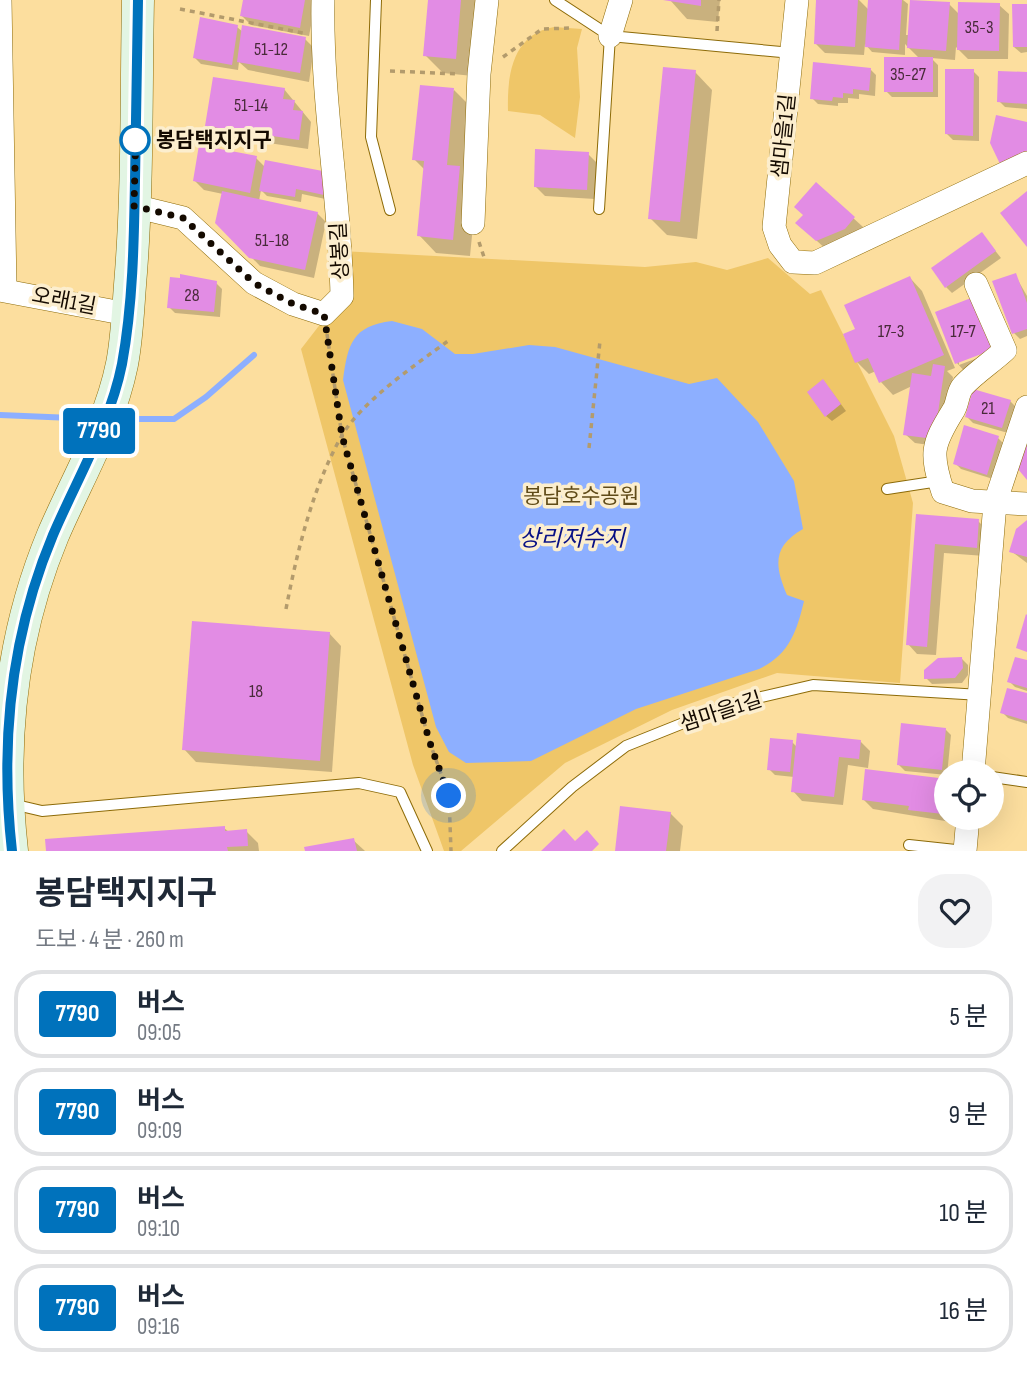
<!DOCTYPE html>
<html lang="ko">
<meta charset="utf-8">
<style>
:root{--surface:#fff;--page:#f2f2f3;--text:#1f2937;--muted:#747a83;--line:#e0e1e3}
body{margin:0;font-family:"Sofia Sans Condensed","Noto Sans KR",sans-serif;background:var(--page);color:var(--text);height:100vh;display:flex;flex-direction:column;font-size:26px;white-space:nowrap}
*{box-sizing:border-box;margin:0}
p{font-size:23px;color:var(--muted)}
.icon{flex:none;width:38px;height:38px;fill:none;stroke:currentColor;stroke-width:2;stroke-linecap:round;stroke-linejoin:round}
.map{position:relative;height:851px;overflow:hidden}
.details{display:flex;flex-direction:column;background:var(--surface);flex:1}
.details>*{flex:none}
.badge{padding:0 14px;border-radius:5px;font-size:24px;line-height:46px}
.fabs{position:absolute;left:934px;top:760px;display:grid;gap:14px}
.fabs a{display:grid;place-items:center;width:70px;height:70px;border-radius:50%;background:var(--surface);box-shadow:0 7px 28px #0002;font-size:35px}
.you{position:absolute;width:35px;height:35px;margin:-18px;border:5px solid #fff;border-radius:50%;background:#1a73e8;box-shadow:0 0 0 10px #1a73e833}
.map>.badge{position:absolute;translate:-50% -50%;box-shadow:0 0 0 4px #fff}
.round{display:grid;place-items:center;flex:none;width:74px;height:74px;border-radius:28px;background:var(--page)}
.head{display:flex;align-items:center;justify-content:space-between;height:119px;padding:0 35px}
h1{font-size:33px;font-weight:700;line-height:52px}
ul{padding:0;list-style:none}
li{display:flex;align-items:center;gap:21px;height:88px;margin:0 14px 10px;padding:0 21px;border:4px solid var(--line);border-radius:28px}
li div{flex:1}
li b{display:block;font-size:26px}
li em{font-style:normal}
li .badge{min-width:77px;font-weight:700;text-align:center}
.map>svg:first-child{display:block}
.green{fill:#efc668}
.water{fill:#8dafff}
.shadow{fill:#0003}
.lines{fill:none;stroke-linecap:round;stroke-linejoin:round}
.stream{stroke:#8dafff;stroke-width:6}
.building{fill:#e28ce4}
.lane-casing{stroke:#8d6b08;stroke-width:12}
.street-casing{stroke:#8d6b08;stroke-width:24}
.secondary-casing{stroke:#8d6b08;stroke-width:33}
.path{stroke:#b39b6c;stroke-width:3.5;stroke-dasharray:5 5;stroke-linecap:butt}
.lane{stroke:#fff;stroke-width:10}
.street{stroke:#fff;stroke-width:23}
.secondary{stroke:#e2f5e3;stroke-width:32}
.line-casing{stroke:#fff;stroke-width:16}
.line{stroke:#0072bc;stroke-width:10}
.walk{stroke:#140a00;stroke-width:7;stroke-dasharray:0 12.6}
.stop-dot{fill:#fff;stroke:#0072bc;stroke-width:3.5}
.labels{text-anchor:middle;dominant-baseline:central;stroke-width:7;stroke-linejoin:round;paint-order:stroke}
.number-label{font-size:18px;fill:#482a39}
.street-label{font-size:21px;fill:#140a00;stroke:#fceece}
.stop-label{font-size:21px;font-weight:bold;fill:#140a00;stroke:#fceece;text-anchor:start}
.park-label{font-size:21px;fill:#604b18;stroke:#fceece}
.water-label{font-size:23px;font-style:italic;fill:#081085;stroke:#fceece}
</style>
<div class="map">
<svg width="1027" height="851" viewBox="0 0 1027 851">
<rect width="100%" height="100%" fill="#fcde9e"/>
<g class="green">
<path d="M 554,27 L 582,29 L 577,48 L 580,97 L 575,138 L 540,115 L 508,111 C 507,76 512,34 554,27 Z"/>
<path d="M 341,251 L 645,267 L 696,262 L 727,270 L 768,258 L 810,294 L 821,290 L 894,436 L 913,503 L 900,683 L 777,673 L 672,710 L 565,763 L 461,851 L 444,851 L 413,765 L 301,349 L 342,296 Z"/>
</g>
<path class="water" d="M 392,321 L 422,329 L 455,354 L 473,354 L 529,345 L 555,347 L 689,384 L 717,378 L 758,422 L 794,481 L 803,529 C 773,546 774,565 787,595 L 804,601 C 797,631 789,655 759,669 L 636,709 L 531,761 L 466,763 L 449,752 L 436,727 L 343,380 C 348,344 352,326 392,321 Z"/>
<g class="shadow">
<path d="M 244,0 L 316,0 L 309,36 L 251,25 L 242,16 Z"/>
<path d="M 430,0 L 476,0 L 473,76 L 443,73 L 425,55 Z"/>
<path d="M 670,0 L 720,0 L 718,22 L 687,19 Z"/>
<path d="M 818,0 L 859,0 L 869,10 L 869,0 L 903,0 L 908,4 L 906,35 L 909,35 L 949,4 L 959,14 L 999,5 L 1009,14 L 1008,59 L 968,59 L 956,47 L 955,60 L 931,58 L 938,65 L 938,97 L 892,97 L 886,91 L 920,59 L 905,44 L 905,55 L 872,52 L 865,44 L 864,55 L 825,53 L 816,44 Z"/>
<path d="M 1027,6 L 1027,52 L 1021,53 L 1014,47 Z"/>
<path d="M 237,27 L 243,32 L 305,39 L 314,48 L 309,82 L 248,70 L 239,62 L 238,70 L 201,64 L 195,58 Z"/>
<path d="M 870,69 L 876,75 L 875,96 L 859,94 L 859,99 L 848,98 L 848,103 L 838,103 L 838,106 L 818,104 L 812,98 Z"/>
<path d="M 973,71 L 979,77 L 979,141 L 953,140 L 947,134 Z"/>
<path d="M 695,72 L 712,90 L 697,239 L 667,235 L 650,218 Z"/>
<path d="M 1027,73 L 1027,109 L 1005,107 L 999,101 Z"/>
<path d="M 284,89 L 311,122 L 308,149 L 216,135 L 207,126 Z"/>
<path d="M 454,90 L 471,107 L 477,185 L 470,256 L 436,253 L 419,235 L 425,170 L 414,159 Z"/>
<path d="M 588,154 L 597,163 L 595,199 L 545,196 L 536,187 Z"/>
<path d="M 256,158 L 265,167 L 327,174 L 330,200 L 302,194 L 301,202 L 267,196 L 261,190 L 259,201 L 317,213 L 326,222 L 314,278 L 260,266 L 217,222 L 223,194 L 204,190 L 195,181 Z"/>
<path d="M 816,184 L 863,227 L 854,238 L 827,250 L 807,232 L 805,215 Z"/>
<path d="M 982,234 L 1001,258 L 952,293 L 946,287 Z"/>
<path d="M 1015,275 L 1027,296 L 1027,336 L 1020,339 L 1014,333 Z"/>
<path d="M 910,278 L 922,291 L 955,368 L 947,371 L 953,377 L 943,447 L 915,443 L 905,434 L 912,386 L 893,395 L 881,382 L 876,371 L 869,374 L 857,362 L 857,330 Z"/>
<path d="M 216,283 L 222,289 L 220,317 L 175,313 L 169,307 Z"/>
<path d="M 971,300 L 995,347 L 959,361 L 959,365 L 996,351 L 966,373 L 957,363 L 937,313 Z"/>
<path d="M 829,388 L 846,411 L 832,421 L 826,416 Z"/>
<path d="M 1010,401 L 1016,407 L 1008,433 L 973,423 L 967,417 Z"/>
<path d="M 998,438 L 1004,444 L 993,479 L 961,469 L 955,463 Z"/>
<path d="M 917,516 L 978,521 L 987,530 L 985,556 L 944,553 L 936,655 L 917,654 L 908,644 Z"/>
<path d="M 1027,522 L 1027,563 L 1011,551 Z"/>
<path d="M 329,633 L 341,646 L 332,772 L 196,762 L 184,749 Z"/>
<path d="M 962,659 L 968,665 L 968,675 L 962,683 L 932,684 L 926,678 Z"/>
<path d="M 1027,662 L 1027,691 L 1015,687 L 1009,681 Z"/>
<path d="M 1027,695 L 1027,724 L 1008,718 L 1002,712 Z"/>
<path d="M 945,729 L 951,735 L 947,775 L 905,771 L 899,765 Z"/>
<path d="M 860,741 L 870,751 L 868,768 L 848,765 L 843,805 L 802,801 L 793,791 L 794,777 L 775,775 L 769,769 L 792,742 L 797,747 Z"/>
<path d="M 946,780 L 947,817 L 952,817 L 951,822 L 873,809 L 863,799 Z"/>
<path d="M 622,808 L 670,813 L 683,826 L 680,851 L 617,851 Z"/>
<path d="M 224,828 L 229,832 L 246,831 L 258,843 L 259,851 L 48,851 L 47,841 Z"/>
<path d="M 353,840 L 365,851 L 307,851 L 306,849 Z"/>
</g>
<g class="lines">
<g class="stream">
<path d="M 0,415 L 96,419"/>
<path d="M 114,419 L 174,419 L 206,397 L 254,355"/>
</g>
</g>
<g class="building">
<path d="M 243,0 L 305,0 L 300,28 L 240,16 Z"/>
<path d="M 428,0 L 461,0 L 456,59 L 423,56 Z"/>
<path d="M 663,0 L 701,0 L 701,6 Z"/>
<path d="M 816,0 L 858,0 L 855,47 L 814,44 Z"/>
<path d="M 868,0 L 902,0 L 899,50 L 865,47 Z"/>
<path d="M 910,0 L 950,2 L 946,51 L 907,48 Z"/>
<path d="M 958,2 L 1000,3 L 999,51 L 957,50 Z"/>
<path d="M 1012,4 L 1027,4 L 1027,47 L 1013,47 Z"/>
<path d="M 200,17 L 238,25 L 232,65 L 193,58 Z"/>
<path d="M 242,25 L 306,37 L 300,73 L 237,62 Z"/>
<rect x="884" y="57" width="49" height="35"/>
<path d="M 813,62 L 871,68 L 869,91 L 853,89 L 853,94 L 843,93 L 843,98 L 833,97 L 832,101 L 810,99 Z"/>
<path d="M 663,67 L 696,70 L 680,222 L 648,219 Z"/>
<path d="M 945,69 L 974,69 L 973,136 L 945,134 Z"/>
<path d="M 998,71 L 1027,72 L 1027,104 L 997,102 Z"/>
<path d="M 213,77 L 285,88 L 283,99 L 295,100 L 293,110 L 303,111 L 299,140 L 205,126 Z"/>
<path d="M 420,85 L 454,88 L 447,165 L 460,166 L 453,240 L 417,236 L 424,161 L 412,160 Z"/>
<path d="M 996,115 L 1027,122 L 1027,152 L 1000,164 L 990,143 Z"/>
<path d="M 199,145 L 257,156 L 250,193 L 193,181 Z"/>
<path d="M 535,149 L 589,152 L 587,190 L 534,187 Z"/>
<path d="M 265,160 L 328,172 L 324,195 L 296,189 L 295,197 L 259,191 Z"/>
<path d="M 816,182 L 855,217 L 845,229 L 816,241 L 795,223 L 803,215 L 794,207 Z"/>
<path d="M 222,191 L 318,212 L 305,270 L 249,258 L 215,223 Z"/>
<path d="M 1027,191 L 1027,247 L 1000,213 Z"/>
<path d="M 982,232 L 996,251 L 945,288 L 931,268 Z"/>
<path d="M 1016,273 L 1027,303 L 1027,329 L 1012,334 L 992,281 Z"/>
<path d="M 180,274 L 217,281 L 214,312 L 167,308 L 170,277 L 180,278 Z"/>
<path d="M 910,276 L 944,355 L 879,383 L 868,358 L 855,363 L 843,334 L 855,329 L 844,305 Z"/>
<path d="M 971,298 L 992,350 L 955,364 L 935,312 Z"/>
<path d="M 933,364 L 945,366 L 934,439 L 903,435 L 912,373 L 931,376 Z"/>
<path d="M 823,379 L 841,404 L 825,417 L 807,392 Z"/>
<path d="M 973,389 L 1011,400 L 1002,428 L 965,417 Z"/>
<path d="M 964,425 L 999,436 L 987,475 L 953,464 Z"/>
<path d="M 1027,440 L 1027,480 L 1018,469 Z"/>
<path d="M 916,514 L 979,519 L 977,548 L 935,544 L 927,647 L 906,645 Z"/>
<path d="M 1027,520 L 1027,557 L 1009,552 L 1016,529 Z"/>
<path d="M 1026,614 L 1027,615 L 1027,652 L 1016,648 Z"/>
<path d="M 192,621 L 330,632 L 320,761 L 182,750 Z"/>
<path d="M 962,657 L 963,668 L 955,678 L 924,679 L 924,670 L 938,658 Z"/>
<path d="M 1015,657 L 1027,660 L 1027,688 L 1007,682 Z"/>
<path d="M 1007,688 L 1027,693 L 1027,721 L 1000,713 Z"/>
<path d="M 901,723 L 946,728 L 942,770 L 897,765 Z"/>
<path d="M 797,733 L 861,740 L 859,759 L 839,757 L 834,797 L 791,792 Z"/>
<path d="M 770,738 L 793,740 L 790,772 L 767,770 Z"/>
<path d="M 865,769 L 947,779 L 943,814 L 908,810 L 909,806 L 862,800 Z"/>
<path d="M 620,806 L 671,812 L 666,851 L 615,851 Z"/>
<path d="M 225,826 L 225,831 L 247,829 L 248,846 L 227,847 L 228,851 L 46,851 L 45,839 Z"/>
<path d="M 564,829 L 575,841 L 587,830 L 599,844 L 592,851 L 541,851 Z"/>
<path d="M 354,838 L 357,851 L 305,851 L 304,847 Z"/>
</g>
<g class="lines">
<g class="lane-casing">
<g id="lane">
<path d="M 376,0 L 371,137 L 390,210"/>
<path d="M 555,0 L 610,36 L 792,53"/>
<path d="M 599,209 L 610,36"/>
<path d="M 887,489 L 939,481"/>
<path d="M 992,777 L 1027,782"/>
<path d="M 12,804 L 42,811 L 359,783 L 400,792 L 427,851"/>
<path d="M 909,845 L 965,851"/>
<path d="M 502,851 L 572,787 L 626,746 L 731,704 L 813,685 L 981,695"/>
</g>
</g>
<g class="street-casing">
<g id="street">
<path d="M 0,0 L 5,289"/>
<path d="M 797,0 L 774,227 L 780,245 L 793,262 L 815,263 L 1027,163"/>
<path d="M 610,36 L 621,0"/>
<path d="M 134,206 L 183,218 L 254,283 L 293,304 L 324,314 L 342,296 C 340,197 321,99 323,0"/>
<path d="M 473,223 L 479,74 L 487,0"/>
<path d="M 976,284 L 1005,350 C 992,362 975,373 963,386 C 957,393 958,404 953,411 C 932,445 930,453 943,492 L 972,501 L 1027,504"/>
<path d="M 0,290 L 127,314"/>
<path d="M 973,772 L 995,503 L 1027,407"/>
<path d="M 965,851 L 968,817"/>
</g>
</g>
<g class="secondary-casing">
<path id="secondary" d="M 12,851 C 0,743 11,636 53,535 C 77,479 110,424 122,364 C 127,338 128,311 130,285 C 138,191 136,95 138,0"/>
</g>
<g class="path">
<path d="M 180,9 L 303,33"/>
<path d="M 717,31 L 719,0"/>
<path d="M 503,57 L 542,29 L 570,28"/>
<path d="M 390,71 L 459,74"/>
<path d="M 479,242 L 485,260"/>
<path d="M 327,334 L 342,436 L 430,743 L 449,796 L 451,851"/>
<path d="M 589,448 L 600,341"/>
<path d="M 286,609 C 297,552 312,489 341,437 C 361,402 415,365 448,341"/>
</g>
<use href="#lane" class="lane"/>
<use href="#street" class="street"/>
<use href="#secondary" class="secondary"/>
</g>
<g class="lines">
<g class="line-casing">
<path id="line" d="M 12,851 C 0,744 11,635 53,535 C 77,479 110,424 122,364 C 133,304 134,240 135,180 C 136,120 137,60 138,0"/>
</g>
<use href="#line" class="line"/>
<path class="walk" d="M 135,140 L 136,129 L 134,206 L 183,218 L 254,283 L 293,304 L 324,314 L 342,436 L 430,743 L 449,796"/>
</g>
<circle class="stop-dot" cx="135" cy="140" r="14"/>
<g class="labels">
<g class="number-label">
<text x="979" y="27">35-3</text>
<text x="271" y="49">51-12</text>
<text x="908" y="74">35-27</text>
<text x="251" y="105">51-14</text>
<text x="272" y="240">51-18</text>
<text x="192" y="295">28</text>
<text x="891" y="331">17-3</text>
<text x="963" y="331">17-7</text>
<text x="988" y="408">21</text>
<text x="256" y="691">18</text>
</g>
<g class="street-label">
<text transform="translate(784 136) rotate(-84)">샘마을1길</text>
<text transform="translate(340 251) rotate(-93)">상봉길</text>
<text transform="translate(64 301) rotate(11)">오래1길</text>
<text transform="translate(721 712) rotate(-18)">샘마을1길</text>
</g>
<g class="stop-label">
<text x="156" y="140">봉담택지지구</text>
</g>
<g class="park-label">
<text x="581" y="496">봉담호수공원</text>
</g>
<g class="water-label">
<text x="572" y="539">상리저수지</text>
</g>
</g>
</svg>
<div class="fabs">
<a><svg class="icon" aria-label="locate" viewBox="0 0 24 24"><circle cx="12" cy="12" r="6"/><path d="M12 2v4M12 18v4M2 12h4M18 12h4"/></svg></a>
</div>
<div class="you" style="left:449px;top:796px"></div>
<b class="badge" style="left:99px;top:431px;background:#0072bc;color:#fff">7790</b>
</div>
<section class="details">
<div class="head"><div><h1>봉담택지지구</h1><p>도보 · 4 분 · 260 m</p></div><a class="round"><svg class="icon" aria-label="heart" viewBox="0 0 24 24"><path d="M12 20l-8-8c-3-5 5-10 8-4 3-6 11-1 8 4z"/></svg></a></div>
<ul>
<li><span class="badge" style="background:#0072bc;color:#fff">7790</span><div><b>버스</b><p>09:05</p></div><em>5 분</em></li>
<li><span class="badge" style="background:#0072bc;color:#fff">7790</span><div><b>버스</b><p>09:09</p></div><em>9 분</em></li>
<li><span class="badge" style="background:#0072bc;color:#fff">7790</span><div><b>버스</b><p>09:10</p></div><em>10 분</em></li>
<li><span class="badge" style="background:#0072bc;color:#fff">7790</span><div><b>버스</b><p>09:16</p></div><em>16 분</em></li>
</ul>
</section>
